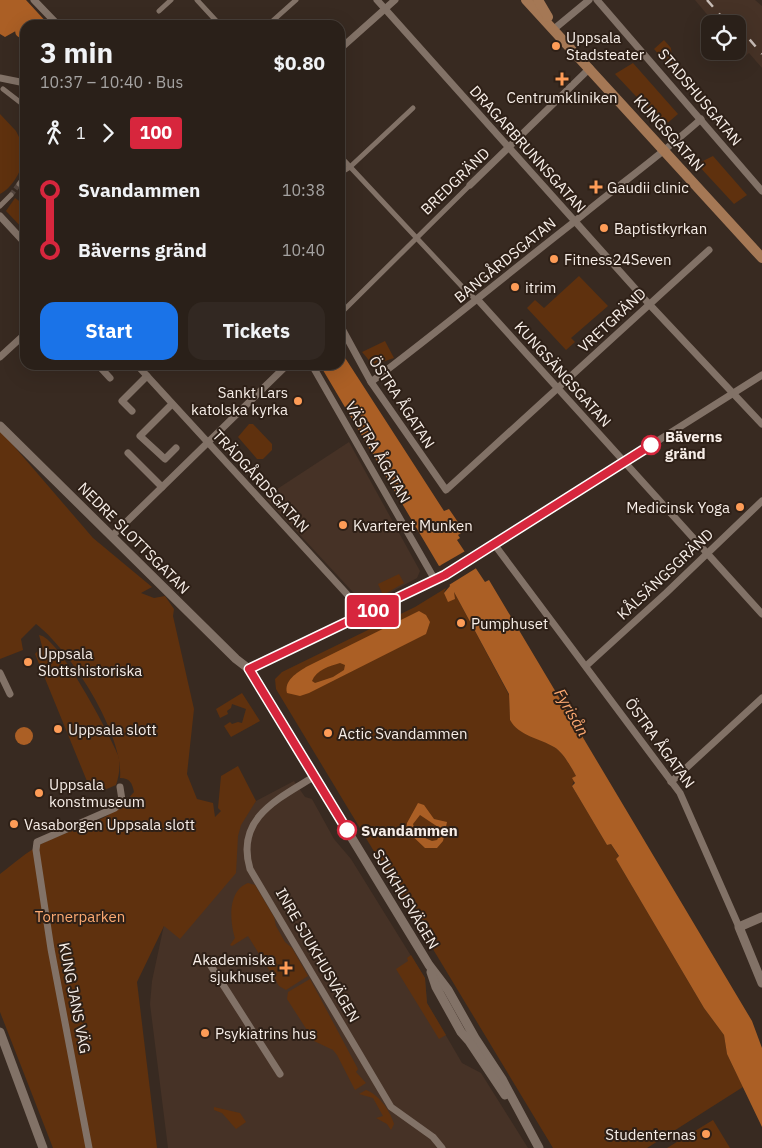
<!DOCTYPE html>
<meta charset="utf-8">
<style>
:root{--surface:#2a2019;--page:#322822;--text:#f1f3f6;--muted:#a5a3a2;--line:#463e38;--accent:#1a73e8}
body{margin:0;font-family:"IBM Plex Sans",sans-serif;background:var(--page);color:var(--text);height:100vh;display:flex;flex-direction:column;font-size:19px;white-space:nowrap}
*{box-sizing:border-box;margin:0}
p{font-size:16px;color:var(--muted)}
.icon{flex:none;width:28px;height:28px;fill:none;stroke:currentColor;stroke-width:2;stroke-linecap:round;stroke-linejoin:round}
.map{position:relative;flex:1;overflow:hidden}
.details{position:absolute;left:20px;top:20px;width:325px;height:350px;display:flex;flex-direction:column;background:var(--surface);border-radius:15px;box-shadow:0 5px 20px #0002,0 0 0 1px var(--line)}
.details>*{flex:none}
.badge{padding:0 10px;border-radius:4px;font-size:18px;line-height:32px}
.tools{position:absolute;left:701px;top:15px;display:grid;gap:10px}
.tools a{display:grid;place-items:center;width:45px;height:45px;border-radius:10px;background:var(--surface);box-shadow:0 5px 20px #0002,0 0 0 1px var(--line);font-size:25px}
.map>.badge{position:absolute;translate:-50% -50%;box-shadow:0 0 0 2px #fff}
.legs{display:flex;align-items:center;gap:8px;height:55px;padding:0 20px;font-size:16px}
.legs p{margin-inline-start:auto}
.headline{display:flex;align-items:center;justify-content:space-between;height:85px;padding:0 20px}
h1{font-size:28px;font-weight:700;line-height:38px}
.primary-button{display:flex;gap:10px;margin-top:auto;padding:10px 20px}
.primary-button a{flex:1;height:58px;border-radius:15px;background:var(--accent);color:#fff;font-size:20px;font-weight:700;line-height:58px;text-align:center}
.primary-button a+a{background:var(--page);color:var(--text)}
ul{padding:0 20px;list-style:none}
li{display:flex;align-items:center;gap:18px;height:60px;font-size:19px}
li i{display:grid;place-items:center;width:8px;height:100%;margin:0 6px;background:currentColor}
li i::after{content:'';width:12px;height:12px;margin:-6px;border:4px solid;border-radius:50%;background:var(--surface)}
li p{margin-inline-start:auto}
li:first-child i{background:linear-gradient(#0000 50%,currentColor 0)}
li:last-child i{background:linear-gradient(currentColor 50%,#0000 0)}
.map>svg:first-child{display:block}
.built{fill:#463226}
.green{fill:#5f310e}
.water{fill:#ab5f25;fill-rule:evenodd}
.pier{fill:#382a21}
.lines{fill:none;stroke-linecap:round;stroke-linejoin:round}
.river{stroke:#ab5f25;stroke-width:14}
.pedestrian-tunnel{stroke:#55473f;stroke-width:5;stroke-dasharray:5 2.5;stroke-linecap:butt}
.pedestrian{stroke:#827267;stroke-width:5}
.minor{stroke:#827267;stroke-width:7}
.tertiary{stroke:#827267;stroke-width:9}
.secondary{stroke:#a57855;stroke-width:10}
.rail{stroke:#c8bdb7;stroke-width:2.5;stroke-dasharray:9 9;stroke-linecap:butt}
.line-1-casing{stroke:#fff;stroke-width:11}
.line-1{stroke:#d7263d;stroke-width:8}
.poi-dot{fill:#fe9c57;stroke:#2e2017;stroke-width:2}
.stop-1-dot{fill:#fff;stroke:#d7263d;stroke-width:2.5}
.labels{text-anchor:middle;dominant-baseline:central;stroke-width:4;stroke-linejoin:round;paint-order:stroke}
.poi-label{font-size:15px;fill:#f7eee8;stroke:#2e2017;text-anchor:start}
.street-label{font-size:15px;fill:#f7eee8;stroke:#2e2017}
.stop-label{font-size:15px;font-weight:bold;fill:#f7eee8;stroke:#2e2017;text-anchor:start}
.park-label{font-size:15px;fill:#fcaa72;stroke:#2e2017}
.water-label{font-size:16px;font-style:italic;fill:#fba871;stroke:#2e2017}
</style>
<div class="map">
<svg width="762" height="1148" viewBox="0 0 762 1148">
<rect width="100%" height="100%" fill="#382a21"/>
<g class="built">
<path d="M 695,0 L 755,0 L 762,6 L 762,68 L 749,53 L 744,57 L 738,49 L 738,24 L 715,24 Z"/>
<path d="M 349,442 L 420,571 L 417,578 L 371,603 L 363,603 L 265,497 Z"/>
<path d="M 294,781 L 305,797 L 312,799 L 334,839 L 351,859 L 408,951 L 425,978 L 427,1003 L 462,1063 L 481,1073 L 528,1148 L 168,1148 L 150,1004 L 152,981 L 164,925 L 256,801 Z"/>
</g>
<g class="green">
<path d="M 664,40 L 671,48 L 673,71 L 654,49 Z"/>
<path d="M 633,63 L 678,114 L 664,126 L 615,74 Z"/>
<path d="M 0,114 L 16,131 L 23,145 L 22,148 L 25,150 C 25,165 14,187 0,194 Z"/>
<path d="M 713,156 L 747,195 L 734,204 L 697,164 Z"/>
<path d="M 15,198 L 25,205 L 25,231 L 6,211 Z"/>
<path d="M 579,276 L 608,306 L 571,338 L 575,342 L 566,350 L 527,308 L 535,300 L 544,308 Z"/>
<path d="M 385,341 L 394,358 L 373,365 L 362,352 Z"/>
<path d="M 249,424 L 253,424 L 272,444 L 272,450 L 263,459 L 257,459 L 238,437 Z"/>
<path d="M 0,430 L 93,538 L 152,587 L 141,593 L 154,598 L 165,596 L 174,609 L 173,616 L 194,709 L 187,774 L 197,799 L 213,803 L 215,817 L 221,811 L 218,808 L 221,776 L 238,766 L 256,801 L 241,825 L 238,836 L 236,873 L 180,939 L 164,926 L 137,982 L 157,1148 L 53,1148 L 0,1012 L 0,874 C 13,864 27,852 41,844 C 78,825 105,827 134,792 C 132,783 130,778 120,778 C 124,734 70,650 36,624 L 21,639 L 23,650 L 0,659 Z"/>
<path d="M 399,574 L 404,583 L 383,595 L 378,584 Z"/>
<path d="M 446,588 L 444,593 L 454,592 L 509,695 L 510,720 C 523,734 538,738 554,747 C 563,752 571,767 576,776 L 572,786 L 607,845 L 611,844 L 619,857 L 616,859 L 704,1008 L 724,1035 L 727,1054 L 743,1087 L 647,1148 L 553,1148 L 276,689 L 275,679 L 282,672 L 415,607 Z"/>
<path d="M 39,635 C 58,636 110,735 118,755 C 121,765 119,776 116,785 L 102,791 L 91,791 L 35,654 L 42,646 Z"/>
<path d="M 242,693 L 260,721 L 231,737 L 224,726 L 230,722 L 232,724 L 238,722 L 242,723 L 246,709 L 232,704 L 231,708 L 227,711 L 228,714 L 220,718 L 216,709 Z"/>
<path d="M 248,883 L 255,885 L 274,917 L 276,926 L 285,942 L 292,948 L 308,976 L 286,990 L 279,986 L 248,936 L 232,946 L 230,945 L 235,938 C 230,922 227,891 248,883 Z"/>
<path d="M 411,955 L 425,978 L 427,1003 L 446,1035 L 439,1039 L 396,969 L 408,961 L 407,958 Z"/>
<path d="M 310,979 L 358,1069 L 356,1072 L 366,1083 L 355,1090 L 337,1055 L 333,1050 L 314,1041 L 287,999 L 288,992 Z"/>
<path d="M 366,1090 C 379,1095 390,1110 394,1124 L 391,1130 L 387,1124 L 376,1118 L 383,1116 L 373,1098 L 359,1094 Z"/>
<path d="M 214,1107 L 240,1113 L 246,1122 L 236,1129 L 222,1113 L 214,1110 Z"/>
<path d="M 713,1120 L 730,1148 L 667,1148 Z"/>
</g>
<g class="water">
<path d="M 0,0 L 26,0 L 49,25 L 25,25 L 25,29 L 21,28 L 5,37 L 0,34 Z"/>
<path d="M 340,350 L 444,511 L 449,509 L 464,531 L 458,535 L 460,538 L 457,540 L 485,582 L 489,580 L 752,1021 L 762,1048 L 762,1127 L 727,1054 L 724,1035 L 704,1008 L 616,859 L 619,856 L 611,844 L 607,845 L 572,786 L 575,783 L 572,778 L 576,776 C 571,767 563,752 554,747 C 539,738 519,736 510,720 L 509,694 L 454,592 L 455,599 L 448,602 L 444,593 L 450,586 L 442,565 L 439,566 L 320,365 L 340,365 Z"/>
<path d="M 419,611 L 426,615 L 430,622 L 426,634 L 309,693 L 300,696 L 287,693 C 284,680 297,673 306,667 ZM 340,663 L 345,665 L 344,670 L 333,677 L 315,683 L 312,681 C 316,670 330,666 340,663 Z"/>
<circle cx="24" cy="736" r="9"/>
<path d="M 418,803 L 424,805 L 434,819 L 447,822 L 443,841 L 437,848 L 425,848 L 406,830 L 407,823 ZM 420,815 L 438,827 L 441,833 L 437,840 L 432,841 L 416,834 L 413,824 Z"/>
</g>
<path class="pier" d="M 467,550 L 478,567 L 449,585 L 441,565 Z"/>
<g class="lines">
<path class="river" d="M 22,31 L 25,32"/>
<path class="pedestrian-tunnel" d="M 11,195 L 19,184"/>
<g class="pedestrian">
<path d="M 197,0 L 220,25"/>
<path d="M 159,11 L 171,0"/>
<path d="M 268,25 L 296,0"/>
<path d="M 3,89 L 25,106"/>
<path d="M 340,156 L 469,294 L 477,300"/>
<path d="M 340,173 L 350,167 L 413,108"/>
<path d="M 19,184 L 25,176"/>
<path d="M 0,206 L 11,195"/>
<path d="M 340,314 L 470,185"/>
</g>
<g class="minor">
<path d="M 34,0 L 58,25"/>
<path d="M 377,0 L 649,304 L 762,424"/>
<path d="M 597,0 L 762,191"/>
<path d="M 554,29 L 589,0"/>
<path d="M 340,49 L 395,0"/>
<path d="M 0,78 L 25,83"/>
<path d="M 470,185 L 590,68"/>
<path d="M 0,216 L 25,243"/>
<path d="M 478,300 L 762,614"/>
<path d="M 340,325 L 371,382 L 446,490 L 709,250"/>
<path d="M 0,357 L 25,334"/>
<path d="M 98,365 L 110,378"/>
<path d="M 137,365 L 366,615"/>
<path d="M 312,365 L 435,580"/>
<path d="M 371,382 C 440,330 506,275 574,222 C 616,187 660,156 701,119"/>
<path d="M 172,404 L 140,436 L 165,459 L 176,448"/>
<path d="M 132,411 L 122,401 L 147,376"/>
<path d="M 128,453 L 162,487"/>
<path d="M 113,535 L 287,365"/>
<path d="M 494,544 L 680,793 L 739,927"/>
<path d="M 586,666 L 666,593 L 762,501"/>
<path d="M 249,669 L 445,575 L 762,375"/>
<path d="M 0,673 L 10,694"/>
<path d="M 315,776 C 278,799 235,818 250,869 L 391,1107 L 433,1137 L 442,1148"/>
<path d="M 671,782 L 762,698"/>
<path d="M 211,966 L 280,1074"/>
<path d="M 89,1148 L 51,949 L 36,850 L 37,842 L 115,808 L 122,800 L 120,787"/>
</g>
<g class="tertiary">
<path d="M 0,426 L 236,659 L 249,669 L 429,965 L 448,990 L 475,1038 L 502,1079 L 539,1148"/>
<path d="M 762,917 L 739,927 L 762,983"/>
<path d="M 431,972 L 436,987 L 461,1032 L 469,1041 L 505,1095"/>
<path d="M 0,1032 L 43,1148"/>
</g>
<g class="secondary">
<path d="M 526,0 L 762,258"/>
<path d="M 538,0 L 548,17"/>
</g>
<g class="rail">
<path d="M 707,0 L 728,24"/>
<path d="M 738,26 L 762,54"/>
</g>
</g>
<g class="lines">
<g class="line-1-casing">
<path id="line-1" d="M 347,830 L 249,669 L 445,575 L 651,445"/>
</g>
<use href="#line-1" class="line-1"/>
</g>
<g class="poi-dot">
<circle cx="556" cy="46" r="5"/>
<path d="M559.5 71.5h5v5h5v5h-5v5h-5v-5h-5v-5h5z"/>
<path d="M593.5 179.5h5v5h5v5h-5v5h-5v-5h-5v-5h5z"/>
<circle cx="604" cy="228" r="5"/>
<circle cx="554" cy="259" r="5"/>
<circle cx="515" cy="287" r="5"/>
<circle cx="298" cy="401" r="5"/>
<circle cx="740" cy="507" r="5"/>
<circle cx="343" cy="525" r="5"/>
<circle cx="461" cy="623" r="5"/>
<circle cx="28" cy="662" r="5"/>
<circle cx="58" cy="729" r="5"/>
<circle cx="328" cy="733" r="5"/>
<circle cx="39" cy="793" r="5"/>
<circle cx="14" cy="824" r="5"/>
<path d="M283.5 960.5h5v5h5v5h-5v5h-5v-5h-5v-5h5z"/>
<circle cx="205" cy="1033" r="5"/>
<circle cx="706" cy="1134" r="5"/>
</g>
<g class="stop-1-dot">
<circle cx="651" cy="445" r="9"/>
<circle cx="347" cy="830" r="9"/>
</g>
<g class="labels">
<g class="poi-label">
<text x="566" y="37">Uppsala<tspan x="566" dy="17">Stadsteater</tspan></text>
<text x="562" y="97" text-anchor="middle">Centrumkliniken</text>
<text x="607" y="187">Gaudii clinic</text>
<text x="614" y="228">Baptistkyrkan</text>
<text x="564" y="259">Fitness24Seven</text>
<text x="525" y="287">itrim</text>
<text x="288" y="392" text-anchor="end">Sankt Lars<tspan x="288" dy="17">katolska kyrka</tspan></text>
<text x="730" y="507" text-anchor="end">Medicinsk Yoga</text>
<text x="353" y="525">Kvarteret Munken</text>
<text x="471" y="623">Pumphuset</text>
<text x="38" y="653">Uppsala<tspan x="38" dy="17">Slottshistoriska</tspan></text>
<text x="68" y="729">Uppsala slott</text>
<text x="338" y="733">Actic Svandammen</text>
<text x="49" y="784">Uppsala<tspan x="49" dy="17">konstmuseum</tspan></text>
<text x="24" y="824">Vasaborgen Uppsala slott</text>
<text x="275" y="959" text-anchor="end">Akademiska<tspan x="275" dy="17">sjukhuset</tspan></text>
<text x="215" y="1033">Psykiatrins hus</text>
<text x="696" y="1134" text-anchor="end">Studenternas</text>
</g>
<g class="street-label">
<text transform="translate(700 97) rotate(50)">STADSHUSGATAN</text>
<text transform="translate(669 133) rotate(48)">KUNGSGATAN</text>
<text transform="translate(528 149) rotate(48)">DRAGARBRUNNSGATAN</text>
<text transform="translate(455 181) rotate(-44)">BREDGRÄND</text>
<text transform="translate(505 260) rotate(-39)">BANGÅRDSGATAN</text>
<text transform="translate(612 320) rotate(-43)">VRETGRÄND</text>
<text transform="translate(563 374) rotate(48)">KUNGSÄNGSGATAN</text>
<text transform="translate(402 402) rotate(57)">ÖSTRA ÅGATAN</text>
<text transform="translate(378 452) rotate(60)">VÄSTRA ÅGATAN</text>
<text transform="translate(261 481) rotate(47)">TRÄDGÅRDSGATAN</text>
<text transform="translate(134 538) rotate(45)">NEDRE SLOTTSGATAN</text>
<text transform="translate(665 574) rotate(-43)">KÅLSÄNGSGRÄND</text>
<text transform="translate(660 743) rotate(54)">ÖSTRA ÅGATAN</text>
<text transform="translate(406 899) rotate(59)">SJUKHUSVÄGEN</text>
<text transform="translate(318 955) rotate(60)">INRE SJUKHUSVÄGEN</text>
<text transform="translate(75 998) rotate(79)">KUNG JANS VÄG</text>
</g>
<g class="stop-label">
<text x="665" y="436">Bäverns<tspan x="665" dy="17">gränd</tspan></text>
<text x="361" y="830">Svandammen</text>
</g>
<g class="park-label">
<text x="80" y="916">Tornerparken</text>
</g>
<g class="water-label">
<text transform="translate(572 712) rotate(60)">Fyrisån</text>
</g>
</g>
</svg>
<div class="tools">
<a><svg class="icon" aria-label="locate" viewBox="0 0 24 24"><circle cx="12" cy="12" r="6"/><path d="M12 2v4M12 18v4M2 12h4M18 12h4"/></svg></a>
</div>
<b class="badge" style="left:373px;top:611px;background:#d7263d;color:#fff">100</b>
<section class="details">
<div class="headline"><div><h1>3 min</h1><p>10:37 – 10:40 · Bus</p></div><b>$0.80</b></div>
<div class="legs"><svg class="icon" aria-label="walk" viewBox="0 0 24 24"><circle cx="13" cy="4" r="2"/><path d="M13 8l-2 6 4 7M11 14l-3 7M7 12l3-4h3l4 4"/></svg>1<svg class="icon" aria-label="forward" viewBox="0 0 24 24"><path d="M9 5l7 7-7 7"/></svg><b class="badge" style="background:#d7263d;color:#fff">100</b></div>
<ul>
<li><i style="color:#d7263d"></i><b>Svandammen</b><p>10:38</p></li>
<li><i style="color:#d7263d"></i><b>Bäverns gränd</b><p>10:40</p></li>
</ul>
<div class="primary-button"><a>Start</a><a>Tickets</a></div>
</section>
</div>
